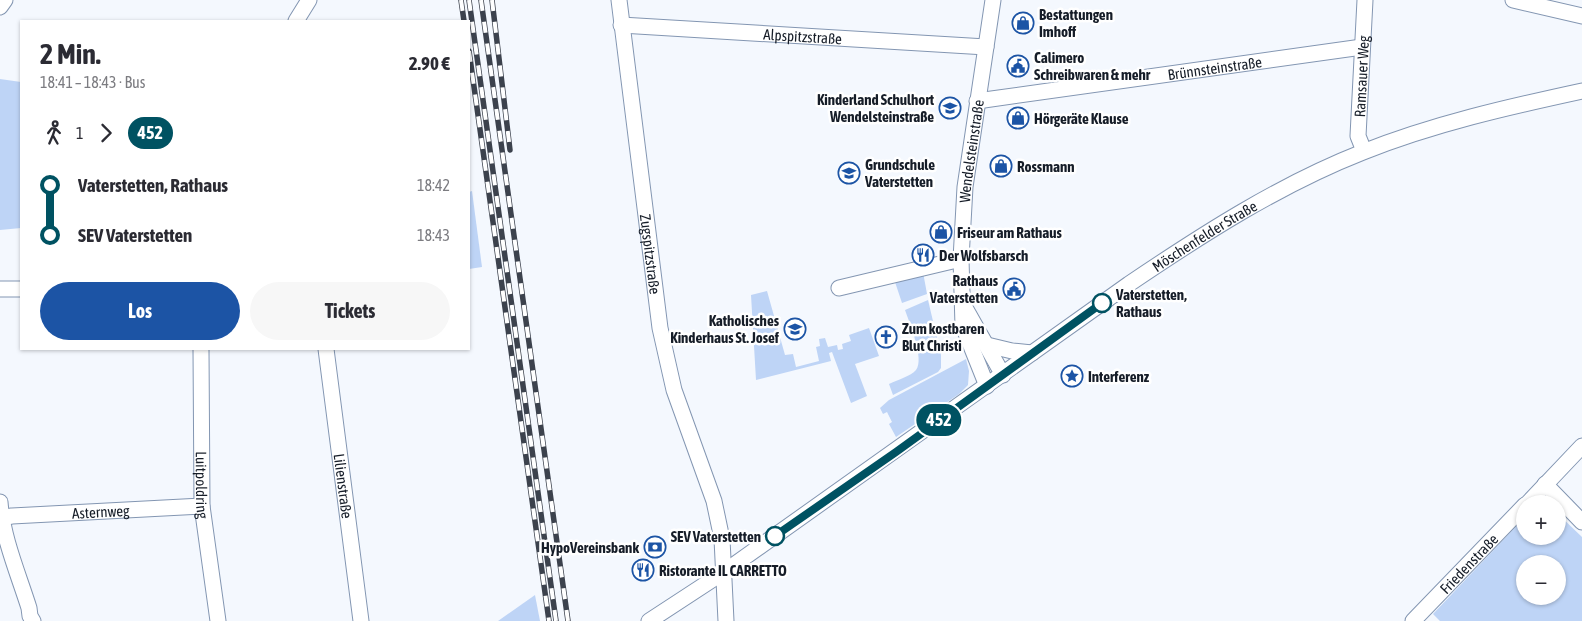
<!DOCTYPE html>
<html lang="de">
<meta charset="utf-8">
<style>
:root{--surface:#fff;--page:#f7f7f7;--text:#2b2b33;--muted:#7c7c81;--accent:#1c54a5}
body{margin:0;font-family:"Asap Condensed",sans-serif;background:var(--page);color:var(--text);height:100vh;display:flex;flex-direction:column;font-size:19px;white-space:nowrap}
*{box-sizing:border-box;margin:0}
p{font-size:16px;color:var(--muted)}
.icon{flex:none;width:28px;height:28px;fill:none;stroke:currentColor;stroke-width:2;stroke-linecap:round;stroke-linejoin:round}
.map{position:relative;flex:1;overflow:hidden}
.sheet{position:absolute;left:20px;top:20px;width:450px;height:330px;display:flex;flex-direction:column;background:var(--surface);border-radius:0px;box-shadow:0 1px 4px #0004}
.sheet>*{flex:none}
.badge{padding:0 10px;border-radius:16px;font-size:18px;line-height:32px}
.controls{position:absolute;left:1516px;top:495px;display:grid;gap:10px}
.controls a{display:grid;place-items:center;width:50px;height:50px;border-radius:50%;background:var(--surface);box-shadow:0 1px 4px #0004;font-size:25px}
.map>.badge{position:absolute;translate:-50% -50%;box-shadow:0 0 0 2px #fff}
.legs{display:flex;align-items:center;gap:8px;height:55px;padding:0 20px;font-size:16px}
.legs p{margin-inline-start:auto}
.head{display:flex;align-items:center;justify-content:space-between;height:85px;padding:0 20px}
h1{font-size:28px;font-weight:700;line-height:38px}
.primary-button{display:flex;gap:10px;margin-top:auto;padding:10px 20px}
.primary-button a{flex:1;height:58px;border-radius:30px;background:var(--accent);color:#fff;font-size:20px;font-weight:700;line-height:58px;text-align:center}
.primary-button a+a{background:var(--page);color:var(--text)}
ul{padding:0 20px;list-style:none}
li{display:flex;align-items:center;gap:18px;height:50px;font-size:19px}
li i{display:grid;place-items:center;width:8px;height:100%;margin:0 6px;background:currentColor}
li i::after{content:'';width:12px;height:12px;margin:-6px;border:4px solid;border-radius:50%;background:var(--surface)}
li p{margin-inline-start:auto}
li:first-child i{background:linear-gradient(#0000 50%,currentColor 0)}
li:last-child i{background:linear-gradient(currentColor 50%,#0000 0)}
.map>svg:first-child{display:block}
.green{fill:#bed4f6;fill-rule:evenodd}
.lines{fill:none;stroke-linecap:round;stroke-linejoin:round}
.minor-casing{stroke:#8396b2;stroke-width:17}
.minor{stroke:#fff;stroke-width:15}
.rail-casing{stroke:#3c424d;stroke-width:5.5}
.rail{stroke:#fff;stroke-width:4;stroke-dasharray:11;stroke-linecap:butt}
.line-1-casing{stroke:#fff;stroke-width:11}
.line-1{stroke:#005262;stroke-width:8}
.stop-1-dot{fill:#fff;stroke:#005262;stroke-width:2.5}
.labels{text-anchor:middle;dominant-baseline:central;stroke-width:5;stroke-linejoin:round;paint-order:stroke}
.poi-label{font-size:15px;font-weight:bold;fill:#161d28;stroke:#fff;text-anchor:start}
.street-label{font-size:15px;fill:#161d28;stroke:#fff}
.stop-label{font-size:15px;font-weight:bold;fill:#161d28;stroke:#fff;text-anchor:start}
</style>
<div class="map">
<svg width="1582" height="621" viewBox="0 0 1582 621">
<rect width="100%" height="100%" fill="#f4f8fe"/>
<g class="green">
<path d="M 0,79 L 21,82 L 21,228 L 0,230 Z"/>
<path d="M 472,191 L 482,267 L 469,269 L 469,192 Z"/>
<path d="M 923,272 L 927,294 L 902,303 L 894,279 Z"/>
<path d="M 767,291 L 785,355 L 793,354 L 796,367 L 819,361 L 816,347 L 820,346 L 819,339 L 825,338 L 828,347 L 837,345 L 838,350 L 843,349 L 842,344 L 851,341 L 849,335 L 869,328 L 879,356 L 855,364 L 867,396 L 851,403 L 832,352 L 829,353 L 831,361 L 756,380 L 751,295 Z"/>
<path d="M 928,300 L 941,355 L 941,368 L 938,372 L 893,395 L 889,384 C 897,380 911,376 916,370 C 925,359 909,322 905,310 Z"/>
<path d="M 966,359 L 969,371 L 968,385 L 959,394 L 896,437 L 889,424 L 892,422 L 887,412 L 883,414 L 880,408 L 889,400 Z"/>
<path d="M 1558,514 L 1582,537 L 1582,621 L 1440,621 L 1433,614 L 1525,517 L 1525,536 L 1558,536 ZM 1525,564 L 1558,564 L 1558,596 L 1525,596 Z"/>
<path d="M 535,595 L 540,621 L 498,621 Z"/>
</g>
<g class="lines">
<g class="minor-casing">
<g id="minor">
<path id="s1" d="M 619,0 L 660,328 L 674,390 L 714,501 L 722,539 L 726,621"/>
<path d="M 1513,0 L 1582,16"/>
<path d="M 0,7 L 5,0"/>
<path d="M 296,21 L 309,0"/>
<path id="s2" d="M 621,25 L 986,47"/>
<path id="s3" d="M 977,101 L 1362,47"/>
<path id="s4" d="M 1364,151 L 1358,136 L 1365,0"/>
<path d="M 839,288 L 961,259"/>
<path d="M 0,289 L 21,289"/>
<path d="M 964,306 L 1003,375"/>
<path d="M 987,345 L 1012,351 L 1032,353"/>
<path id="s5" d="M 201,349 L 202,506 L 218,621"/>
<path id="s6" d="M 326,349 L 361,621"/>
<path id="s7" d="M 987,386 L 963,326 L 961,259 L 965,187 L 993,0"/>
<path d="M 1545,484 L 1582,522"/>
<path d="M 0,502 C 3,539 18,573 29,608 L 30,616 L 33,621"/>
<path d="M 1527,504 L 1582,446"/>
<path id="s8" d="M 0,518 L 12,516 L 202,506"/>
<path id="s9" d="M 649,621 L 724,572 L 1129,284 C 1203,234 1279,185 1363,152 C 1433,124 1508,107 1582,91"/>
<path id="s10" d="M 1413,621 L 1525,505"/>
</g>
</g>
<use href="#minor" class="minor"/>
<g class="rail-casing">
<g id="rail">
<path d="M 461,0 L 464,21"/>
<path d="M 469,0 L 556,621"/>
<path d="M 481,0 L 568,621"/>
<path d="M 492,0 L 510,150"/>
<path d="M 469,51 L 549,621"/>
</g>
</g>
<use href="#rail" class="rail"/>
</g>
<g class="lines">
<g class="line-1-casing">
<path id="line-1" d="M 775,536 L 896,452 L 1102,303"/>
</g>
<use href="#line-1" class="line-1"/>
</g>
<defs>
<g id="shop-ring" transform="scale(1.125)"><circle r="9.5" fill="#fff" stroke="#1c54a5" stroke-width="1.5"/><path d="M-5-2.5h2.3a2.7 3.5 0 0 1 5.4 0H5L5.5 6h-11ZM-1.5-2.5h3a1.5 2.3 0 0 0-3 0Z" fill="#1c54a5"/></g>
<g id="civic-ring" transform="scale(1.125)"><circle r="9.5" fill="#fff" stroke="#1c54a5" stroke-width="1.5"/><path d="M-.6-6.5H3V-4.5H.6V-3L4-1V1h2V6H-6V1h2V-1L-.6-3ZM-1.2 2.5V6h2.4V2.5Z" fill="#1c54a5"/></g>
<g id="school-ring" transform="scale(1.125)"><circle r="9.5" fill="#fff" stroke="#1c54a5" stroke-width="1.5"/><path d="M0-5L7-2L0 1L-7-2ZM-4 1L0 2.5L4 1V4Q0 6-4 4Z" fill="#1c54a5"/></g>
<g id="restaurant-ring" transform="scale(1.125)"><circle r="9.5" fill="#fff" stroke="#1c54a5" stroke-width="1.5"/><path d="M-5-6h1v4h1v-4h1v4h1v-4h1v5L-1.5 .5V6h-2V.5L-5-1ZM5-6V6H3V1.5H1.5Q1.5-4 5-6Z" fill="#1c54a5"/></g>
<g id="church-ring" transform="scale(1.125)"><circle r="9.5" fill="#fff" stroke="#1c54a5" stroke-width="1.5"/><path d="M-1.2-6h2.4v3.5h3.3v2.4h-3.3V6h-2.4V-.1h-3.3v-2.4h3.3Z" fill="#1c54a5"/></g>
<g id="sight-ring" transform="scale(1.125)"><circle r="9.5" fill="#fff" stroke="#1c54a5" stroke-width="1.5"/><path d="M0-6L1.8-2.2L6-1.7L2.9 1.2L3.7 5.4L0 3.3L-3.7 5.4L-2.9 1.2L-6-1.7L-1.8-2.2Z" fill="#1c54a5"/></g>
<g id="bank-ring" transform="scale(1.125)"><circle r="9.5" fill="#fff" stroke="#1c54a5" stroke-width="1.5"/><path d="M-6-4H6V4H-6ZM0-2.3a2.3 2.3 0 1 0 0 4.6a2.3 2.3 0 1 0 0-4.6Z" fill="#1c54a5"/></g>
</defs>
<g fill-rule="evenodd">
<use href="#shop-ring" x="1023" y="23"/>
<use href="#civic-ring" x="1018" y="66"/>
<use href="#school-ring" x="950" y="108"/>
<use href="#shop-ring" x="1018" y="118"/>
<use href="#shop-ring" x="1001" y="166"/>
<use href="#school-ring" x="849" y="173"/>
<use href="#shop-ring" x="941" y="232"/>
<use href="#restaurant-ring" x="923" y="255"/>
<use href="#civic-ring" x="1014" y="289"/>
<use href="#school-ring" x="795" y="329"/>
<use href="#church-ring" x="886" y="337"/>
<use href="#sight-ring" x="1072" y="376"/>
<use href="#bank-ring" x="655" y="547"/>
<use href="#restaurant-ring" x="643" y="570"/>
</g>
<g class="stop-1-dot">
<circle cx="1102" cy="303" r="9"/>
<circle cx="775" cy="536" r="9"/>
</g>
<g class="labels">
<g class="poi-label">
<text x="1039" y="14">Bestattungen<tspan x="1039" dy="17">Imhoff</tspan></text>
<text x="1034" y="57">Calimero<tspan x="1034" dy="17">Schreibwaren &amp; mehr</tspan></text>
<text x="934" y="99" text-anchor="end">Kinderland Schulhort<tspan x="934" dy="17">Wendelsteinstraße</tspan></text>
<text x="1034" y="118">Hörgeräte Klause</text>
<text x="865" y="164">Grundschule<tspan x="865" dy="17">Vaterstetten</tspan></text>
<text x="1017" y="166">Rossmann</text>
<text x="957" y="232">Friseur am Rathaus</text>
<text x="939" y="255">Der Wolfsbarsch</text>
<text x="998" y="280" text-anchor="end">Rathaus<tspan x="998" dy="17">Vaterstetten</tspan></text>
<text x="779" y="320" text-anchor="end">Katholisches<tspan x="779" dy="17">Kinderhaus St. Josef</tspan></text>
<text x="902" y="328">Zum kostbaren<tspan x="902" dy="17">Blut Christi</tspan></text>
<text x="1088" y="376">Interferenz</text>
<text x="639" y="547" text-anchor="end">HypoVereinsbank</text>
<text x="659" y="570">Ristorante IL CARRETTO</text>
</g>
<g class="street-label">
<text stroke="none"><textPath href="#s2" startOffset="182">Alpspitzstraße</textPath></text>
<text stroke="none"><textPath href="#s3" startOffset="240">Brünnsteinstraße</textPath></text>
<text stroke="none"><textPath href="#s4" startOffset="76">Ramsauer Weg</textPath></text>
<text stroke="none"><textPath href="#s7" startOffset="240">Wendelsteinstraße</textPath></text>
<text stroke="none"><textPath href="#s9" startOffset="676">Möschenfelder Straße</textPath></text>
<text stroke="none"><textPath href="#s1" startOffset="256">Zugspitzstraße</textPath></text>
<text stroke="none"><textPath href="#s5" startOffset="136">Luitpoldring</textPath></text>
<text stroke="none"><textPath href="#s6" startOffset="138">Lilienstraße</textPath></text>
<text stroke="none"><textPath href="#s8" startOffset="101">Asternweg</textPath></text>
<text stroke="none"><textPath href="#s10" startOffset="80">Friedenstraße</textPath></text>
</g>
<g class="stop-label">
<text x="1116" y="294">Vaterstetten,<tspan x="1116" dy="17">Rathaus</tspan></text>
<text x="761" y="536" text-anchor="end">SEV Vaterstetten</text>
</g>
</g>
</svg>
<div class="controls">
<a>+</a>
<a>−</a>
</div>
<b class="badge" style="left:939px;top:420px;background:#005262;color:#fff">452</b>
<section class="sheet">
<div class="head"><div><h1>2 Min.</h1><p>18:41 – 18:43 · Bus</p></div><b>2.90 €</b></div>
<div class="legs"><svg class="icon" aria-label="walk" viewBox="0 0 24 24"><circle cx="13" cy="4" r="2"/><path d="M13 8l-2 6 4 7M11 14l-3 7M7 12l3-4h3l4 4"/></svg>1<svg class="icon" aria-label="forward" viewBox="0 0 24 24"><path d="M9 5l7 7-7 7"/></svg><b class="badge" style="background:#005262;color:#fff">452</b></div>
<ul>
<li><i style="color:#005262"></i><b>Vaterstetten, Rathaus</b><p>18:42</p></li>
<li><i style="color:#005262"></i><b>SEV Vaterstetten</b><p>18:43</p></li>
</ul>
<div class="primary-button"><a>Los</a><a>Tickets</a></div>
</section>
</div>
